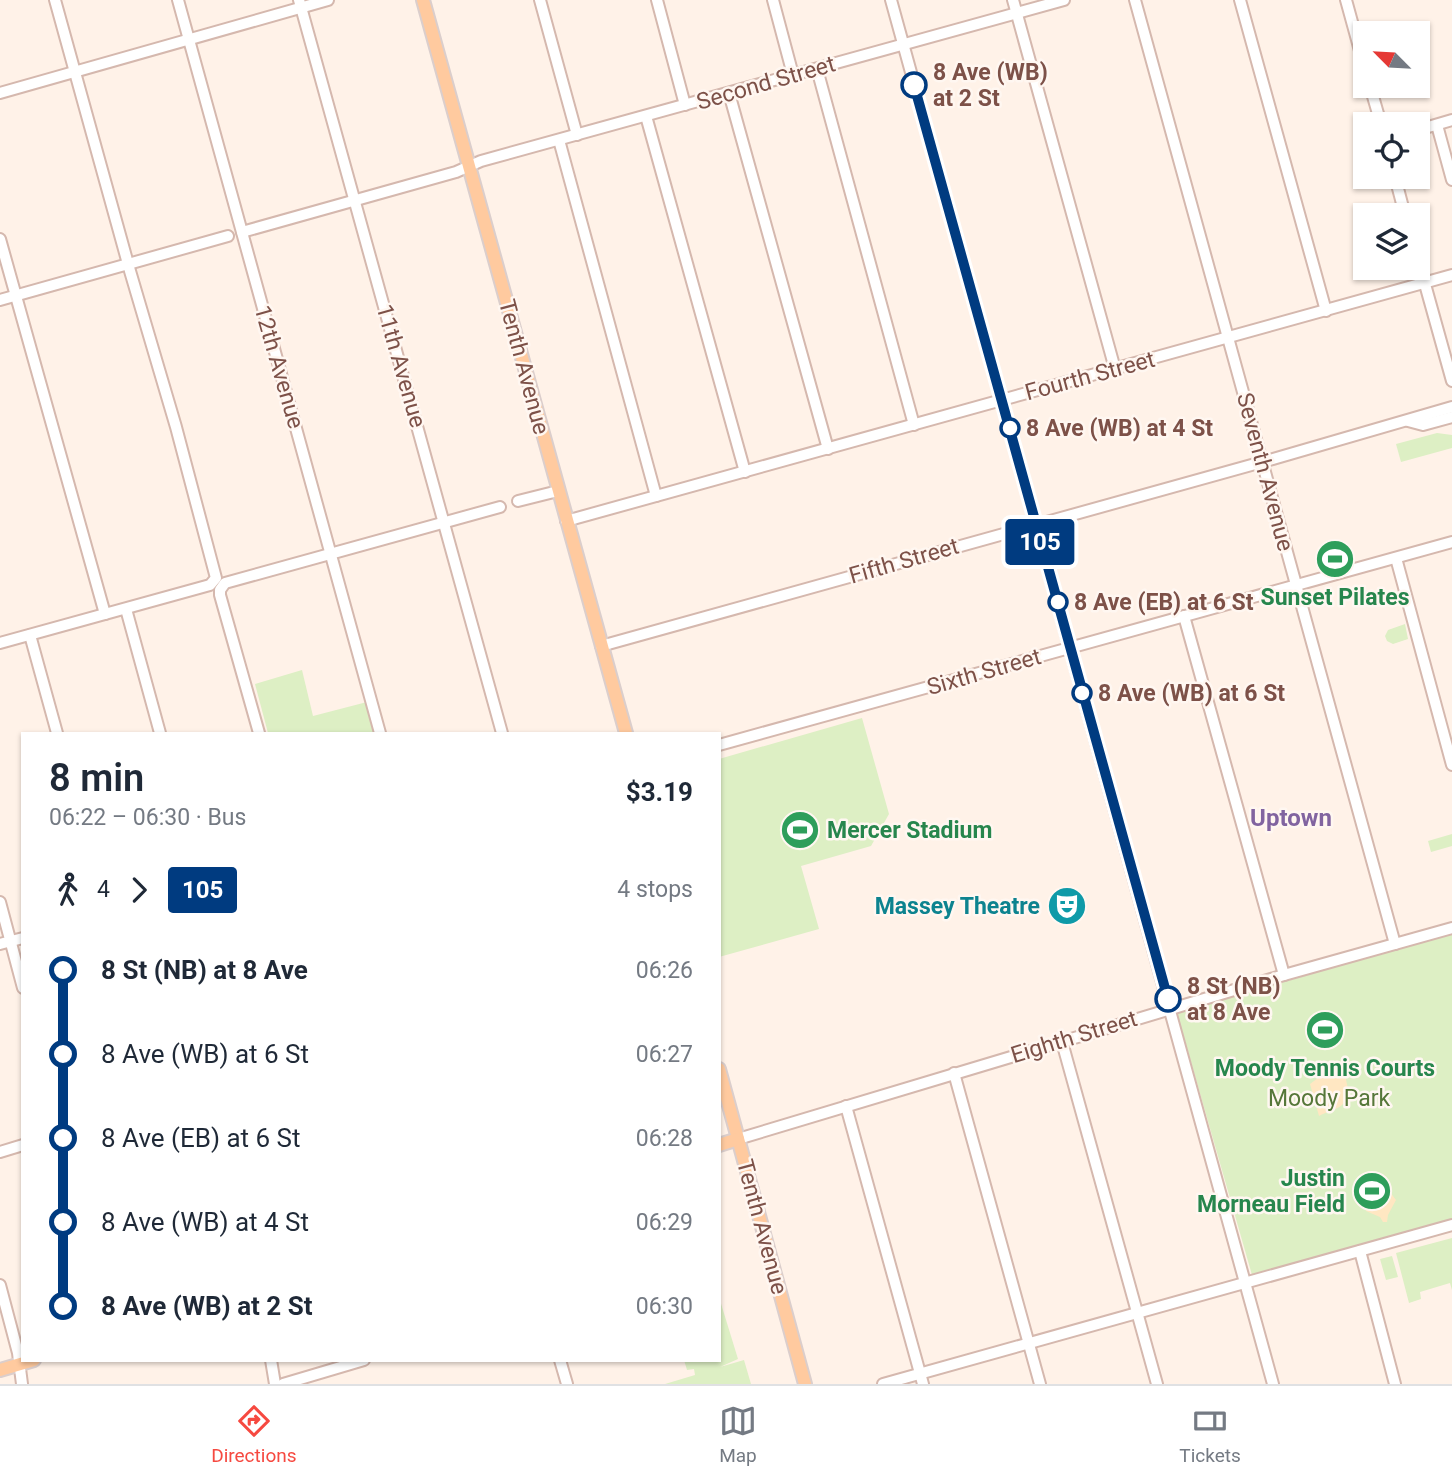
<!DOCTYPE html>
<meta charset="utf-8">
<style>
:root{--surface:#fff;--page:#f6f6f7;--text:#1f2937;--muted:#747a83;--line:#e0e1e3;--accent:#f64940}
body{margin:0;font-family:Roboto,sans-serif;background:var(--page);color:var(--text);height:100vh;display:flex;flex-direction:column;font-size:26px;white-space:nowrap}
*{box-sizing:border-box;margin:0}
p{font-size:23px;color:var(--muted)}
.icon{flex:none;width:38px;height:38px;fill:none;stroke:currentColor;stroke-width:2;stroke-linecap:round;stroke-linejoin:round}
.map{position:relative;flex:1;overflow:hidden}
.panel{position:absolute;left:21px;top:732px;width:700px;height:630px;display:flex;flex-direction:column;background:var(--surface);border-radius:0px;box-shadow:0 2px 5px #0004}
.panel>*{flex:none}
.badge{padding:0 14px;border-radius:5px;font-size:24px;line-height:46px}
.needle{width:46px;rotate:294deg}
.fabs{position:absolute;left:1353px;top:21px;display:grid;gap:14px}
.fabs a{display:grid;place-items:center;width:77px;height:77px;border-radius:0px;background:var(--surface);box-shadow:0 2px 5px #0004;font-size:35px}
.map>.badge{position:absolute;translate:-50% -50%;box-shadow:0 0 0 4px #fff}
.legs{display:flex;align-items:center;gap:10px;height:77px;padding:0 28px;font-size:23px}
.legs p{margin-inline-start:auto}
.summary{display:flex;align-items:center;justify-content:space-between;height:119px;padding:0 28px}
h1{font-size:38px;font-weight:600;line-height:52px}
ul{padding:0 28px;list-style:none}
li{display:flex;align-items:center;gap:24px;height:84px;font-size:26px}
li i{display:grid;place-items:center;width:10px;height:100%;margin:0 9px;background:currentColor}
li i::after{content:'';width:18px;height:18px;margin:-9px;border:5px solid;border-radius:50%;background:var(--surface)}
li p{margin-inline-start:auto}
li:first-child i{background:linear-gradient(#0000 50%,currentColor 0)}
li:last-child i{background:linear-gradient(currentColor 50%,#0000 0)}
.tab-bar{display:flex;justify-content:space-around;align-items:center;height:98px;border-top:2px solid var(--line);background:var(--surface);font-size:19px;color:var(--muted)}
.tab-bar a{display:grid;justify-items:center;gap:4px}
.tab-bar .active{color:var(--accent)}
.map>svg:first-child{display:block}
.green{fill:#ddefc4}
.sand{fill:#ffe7c2}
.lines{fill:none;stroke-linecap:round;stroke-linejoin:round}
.minor-casing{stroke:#d5b8ae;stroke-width:14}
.major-casing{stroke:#dbcecc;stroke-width:16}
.minor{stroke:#fff;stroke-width:10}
.major{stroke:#ffca9f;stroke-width:12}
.line-1-casing{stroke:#fff;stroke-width:16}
.line-1{stroke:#003b80;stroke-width:10}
.stop-1-dot{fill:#fff;stroke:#003b80;stroke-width:3.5}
.labels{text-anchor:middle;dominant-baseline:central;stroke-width:5;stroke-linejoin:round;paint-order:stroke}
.stop-label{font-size:23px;font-weight:bold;fill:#7d5148;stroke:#fff7f1;text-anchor:start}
.street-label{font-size:23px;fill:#7d5148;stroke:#fff7f1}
.leisure-label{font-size:23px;font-weight:bold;fill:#27864d;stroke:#fff7f1}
.culture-label{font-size:23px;font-weight:bold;fill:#0d838f;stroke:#fff7f1;text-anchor:end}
.park-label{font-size:23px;fill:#567739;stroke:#fff7f1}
.neighbourhood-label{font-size:24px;font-weight:bold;fill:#8164a0;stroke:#fff7f1}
</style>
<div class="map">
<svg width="1452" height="1384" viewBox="0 0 1452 1384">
<rect width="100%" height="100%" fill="#fff2e8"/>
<g class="green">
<path d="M 1437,433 L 1452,435 L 1452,448 L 1401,462 L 1396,444 Z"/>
<path d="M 1405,624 L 1408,639 L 1393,644 L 1387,641 L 1385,636 L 1388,630 Z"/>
<path d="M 302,670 L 313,716 L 367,702 L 375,733 L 268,733 L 255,684 Z"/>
<path d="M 862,718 L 889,814 L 871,846 L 801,866 L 819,929 L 719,957 L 719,759 Z"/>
<path d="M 1452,834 L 1452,846 L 1431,852 L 1428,841 Z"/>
<path d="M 1452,933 L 1452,1220 L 1252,1275 L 1177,1013 Z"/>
<path d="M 1452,1238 L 1452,1290 L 1450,1283 L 1420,1292 L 1421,1299 L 1409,1303 L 1396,1253 Z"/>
<path d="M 1392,1256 L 1398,1277 L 1386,1280 L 1380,1259 Z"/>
<path d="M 719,1297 L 738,1359 L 720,1367 L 744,1360 L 751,1384 L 665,1384 L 695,1375 L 694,1369 L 687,1370 L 684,1360 L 719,1360 Z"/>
</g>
<g class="sand">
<path d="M 1346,1074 C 1345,1080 1348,1085 1348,1091 C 1348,1109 1331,1109 1319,1116 L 1310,1084 L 1318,1078 Z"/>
<path d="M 1378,1188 L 1387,1188 L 1396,1200 L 1388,1215 L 1387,1222 L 1383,1222 L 1380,1217 L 1366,1211 C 1362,1200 1367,1191 1378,1188 Z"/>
</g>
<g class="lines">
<g class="minor-casing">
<g id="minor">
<path d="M 178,0 L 380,733"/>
<path d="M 299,0 L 502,733"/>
<path d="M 540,0 L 577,135"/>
<path d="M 657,0 L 685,105"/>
<path d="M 773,0 L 793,75"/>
<path d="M 891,0 L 1273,1384"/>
<path d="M 1013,0 L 1115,369"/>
<path d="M 1135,0 L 1395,944"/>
<path d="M 1240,0 L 1326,311"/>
<path d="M 1346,0 L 1365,69"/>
<path d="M 817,69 L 914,425"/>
<path d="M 1370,86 L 1381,124"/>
<path d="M 0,93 L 328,0"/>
<path d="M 729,93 L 828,449"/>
<path d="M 646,116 L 745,472"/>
<path d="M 1437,125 L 1452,180"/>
<path d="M 1418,130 L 1452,120"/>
<path d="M 559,140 L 656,496"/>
<path d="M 1395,177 L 1405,215"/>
<path d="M 242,232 L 456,172 L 481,161 L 1064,0"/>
<path d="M 0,239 L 105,614"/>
<path d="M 1418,259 L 1452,381"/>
<path d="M 0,300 L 228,236"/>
<path d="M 1408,421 L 1423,425 L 1452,417"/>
<path d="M 518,501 L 558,491"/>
<path d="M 566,521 L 1452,275"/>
<path d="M 1396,558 L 1452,765"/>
<path d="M 126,609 L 160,733"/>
<path d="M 1184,616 L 1284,975"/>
<path d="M 30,635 L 57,733"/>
<path d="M 0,643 L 210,585 L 216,578 L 176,427 L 130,271 L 55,0"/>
<path d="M 601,646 L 1273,459 L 1452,407"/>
<path d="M 259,733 L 220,595 L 220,590 L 225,583 L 500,507"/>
<path d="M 719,745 L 1452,542"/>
<path d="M 0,902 L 23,988"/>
<path d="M 0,944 L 23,938"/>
<path d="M 1062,1042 L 1157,1384"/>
<path d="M 954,1073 L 1040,1384"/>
<path d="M 846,1106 L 923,1384"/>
<path d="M 738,1139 L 1284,975 L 1452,928"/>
<path d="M 0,1152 L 23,1145"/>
<path d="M 1360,1251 L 1395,1384"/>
<path d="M 0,1285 L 18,1353 L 22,1384"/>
<path d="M 271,1360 L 275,1384"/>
<path d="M 560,1360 L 567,1384"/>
<path d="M 283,1384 L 364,1360"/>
<path d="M 883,1384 L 1452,1225"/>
</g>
</g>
<g class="major-casing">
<g id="major">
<path d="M 423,0 L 626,733"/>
<path d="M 719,1069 L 805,1384"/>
<path d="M 719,1145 L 738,1139"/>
<path d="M 0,1370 L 34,1360"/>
</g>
</g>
<use href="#minor" class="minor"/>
<use href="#major" class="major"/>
</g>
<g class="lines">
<g class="line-1-casing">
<path id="line-1" d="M 914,85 L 1168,999"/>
</g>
<use href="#line-1" class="line-1"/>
</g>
<defs>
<g id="stadium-disc" transform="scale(2.0125)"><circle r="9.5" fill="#2e9e5b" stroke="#fff7f1"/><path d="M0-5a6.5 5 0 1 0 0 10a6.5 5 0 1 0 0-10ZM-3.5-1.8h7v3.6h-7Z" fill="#fff"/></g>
<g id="theatre-disc" transform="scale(2.0125)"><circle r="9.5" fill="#0f9aa8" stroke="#fff7f1"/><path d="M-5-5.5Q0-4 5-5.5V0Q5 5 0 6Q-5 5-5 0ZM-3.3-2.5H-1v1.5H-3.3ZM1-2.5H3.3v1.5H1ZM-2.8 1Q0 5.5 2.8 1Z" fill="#fff"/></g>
</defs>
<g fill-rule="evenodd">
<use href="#stadium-disc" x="1335" y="559"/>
<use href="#stadium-disc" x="800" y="830"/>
<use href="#theatre-disc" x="1067" y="906"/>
<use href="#stadium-disc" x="1325" y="1030"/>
<use href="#stadium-disc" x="1372" y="1191"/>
</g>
<g class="stop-1-dot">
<circle cx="914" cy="85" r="12"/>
<circle cx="1010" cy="428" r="9"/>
<circle cx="1058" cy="602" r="9"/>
<circle cx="1082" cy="693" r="9"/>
<circle cx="1168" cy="999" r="12"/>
</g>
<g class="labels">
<g class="stop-label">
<text x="933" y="72">8 Ave (WB)<tspan x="933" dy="26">at 2 St</tspan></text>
<text x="1026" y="428">8 Ave (WB) at 4 St</text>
<text x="1074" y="602">8 Ave (EB) at 6 St</text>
<text x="1098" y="693">8 Ave (WB) at 6 St</text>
<text x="1187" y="986">8 St (NB)<tspan x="1187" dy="26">at 8 Ave</tspan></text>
</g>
<g class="street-label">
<text transform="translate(766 83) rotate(-16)">Second Street</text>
<text transform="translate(401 366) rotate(74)">11th Avenue</text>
<text transform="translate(279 367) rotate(74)">12th Avenue</text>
<text transform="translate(524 367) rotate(75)">Tenth Avenue</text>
<text transform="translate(1090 376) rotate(-15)">Fourth Street</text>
<text transform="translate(1265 472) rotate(75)">Seventh Avenue</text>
<text transform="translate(904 561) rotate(-16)">Fifth Street</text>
<text transform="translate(984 672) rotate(-16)">Sixth Street</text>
<text transform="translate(1074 1037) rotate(-17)">Eighth Street</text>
<text transform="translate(762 1227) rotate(75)">Tenth Avenue</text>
</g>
<g class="leisure-label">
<text x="1335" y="597">Sunset Pilates</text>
<text x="827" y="830" text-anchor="start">Mercer Stadium</text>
<text x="1325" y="1068">Moody Tennis Courts</text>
<text x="1345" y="1178" text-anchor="end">Justin<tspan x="1345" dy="26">Morneau Field</tspan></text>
</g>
<g class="culture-label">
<text x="1040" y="906">Massey Theatre</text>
</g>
<g class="park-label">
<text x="1329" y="1098">Moody Park</text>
</g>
<g class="neighbourhood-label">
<text x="1291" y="818">Uptown</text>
</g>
</g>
</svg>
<div class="fabs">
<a><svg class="needle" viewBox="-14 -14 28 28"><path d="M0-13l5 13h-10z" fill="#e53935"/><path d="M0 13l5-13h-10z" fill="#747a83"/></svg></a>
<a><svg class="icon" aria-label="locate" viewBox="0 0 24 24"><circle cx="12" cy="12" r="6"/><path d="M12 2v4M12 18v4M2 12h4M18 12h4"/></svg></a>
<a><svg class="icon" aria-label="layers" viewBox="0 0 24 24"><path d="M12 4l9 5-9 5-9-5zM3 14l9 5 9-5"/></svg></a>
</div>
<b class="badge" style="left:1040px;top:542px;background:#003b80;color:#fff">105</b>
<section class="panel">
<div class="summary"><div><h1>8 min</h1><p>06:22 – 06:30 · Bus</p></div><b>$3.19</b></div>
<div class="legs"><svg class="icon" aria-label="walk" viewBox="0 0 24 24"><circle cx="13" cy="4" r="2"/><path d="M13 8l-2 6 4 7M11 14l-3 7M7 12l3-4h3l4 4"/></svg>4<svg class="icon" aria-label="forward" viewBox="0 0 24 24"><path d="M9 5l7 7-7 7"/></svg><b class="badge" style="background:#003b80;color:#fff">105</b><p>4 stops</p></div>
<ul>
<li><i style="color:#003b80"></i><b>8 St (NB) at 8 Ave</b><p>06:26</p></li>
<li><i style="color:#003b80"></i><span>8 Ave (WB) at 6 St</span><p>06:27</p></li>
<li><i style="color:#003b80"></i><span>8 Ave (EB) at 6 St</span><p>06:28</p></li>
<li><i style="color:#003b80"></i><span>8 Ave (WB) at 4 St</span><p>06:29</p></li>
<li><i style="color:#003b80"></i><b>8 Ave (WB) at 2 St</b><p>06:30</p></li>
</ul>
</section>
</div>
<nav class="tab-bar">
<a class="active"><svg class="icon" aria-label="directions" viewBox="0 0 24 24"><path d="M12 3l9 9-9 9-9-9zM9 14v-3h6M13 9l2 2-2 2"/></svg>Directions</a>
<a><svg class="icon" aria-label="map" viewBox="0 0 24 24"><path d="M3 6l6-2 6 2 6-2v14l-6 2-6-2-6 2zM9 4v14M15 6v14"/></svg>Map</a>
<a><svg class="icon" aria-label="tickets" viewBox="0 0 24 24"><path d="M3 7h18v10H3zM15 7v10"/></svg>Tickets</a>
</nav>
